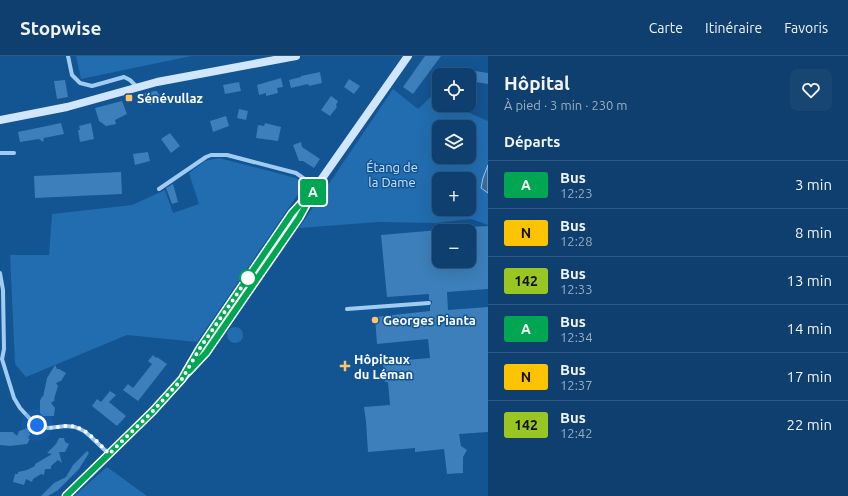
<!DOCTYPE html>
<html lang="fr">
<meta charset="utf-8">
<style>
:root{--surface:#0e3f6e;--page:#174673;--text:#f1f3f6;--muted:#9bafc2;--line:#2e5881}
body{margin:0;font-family:Ubuntu,sans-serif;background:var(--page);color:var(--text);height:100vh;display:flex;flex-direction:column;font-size:15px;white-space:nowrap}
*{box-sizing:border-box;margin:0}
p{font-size:13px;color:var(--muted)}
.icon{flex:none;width:22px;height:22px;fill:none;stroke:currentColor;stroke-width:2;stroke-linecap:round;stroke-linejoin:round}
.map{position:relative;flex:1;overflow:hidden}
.drawer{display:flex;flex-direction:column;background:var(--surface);width:360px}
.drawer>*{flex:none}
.badge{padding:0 8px;border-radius:3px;font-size:14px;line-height:26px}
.fabs{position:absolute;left:432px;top:12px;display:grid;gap:8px}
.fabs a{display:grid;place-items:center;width:44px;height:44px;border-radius:8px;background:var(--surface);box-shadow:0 4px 16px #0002,0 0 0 1px var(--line);font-size:20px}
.you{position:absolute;width:20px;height:20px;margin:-10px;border:3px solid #fff;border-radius:50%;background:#1a73e8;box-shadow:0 0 0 6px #1a73e833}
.map>.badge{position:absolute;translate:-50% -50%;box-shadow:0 0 0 2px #fff}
h2{padding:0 16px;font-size:15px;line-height:36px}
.round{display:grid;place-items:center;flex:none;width:42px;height:42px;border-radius:8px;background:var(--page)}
.headline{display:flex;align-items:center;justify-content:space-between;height:68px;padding:0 16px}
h1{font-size:19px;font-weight:700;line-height:30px}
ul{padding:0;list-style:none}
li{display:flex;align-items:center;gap:12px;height:48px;padding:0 16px;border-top:1px solid var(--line)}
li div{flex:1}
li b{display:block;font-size:15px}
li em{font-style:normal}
li .badge{min-width:44px;font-weight:700;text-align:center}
header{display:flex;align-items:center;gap:24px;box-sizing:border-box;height:56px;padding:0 20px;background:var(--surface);border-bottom:1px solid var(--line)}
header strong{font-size:19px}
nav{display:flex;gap:22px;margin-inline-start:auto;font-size:14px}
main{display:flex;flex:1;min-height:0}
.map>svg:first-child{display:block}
.green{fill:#226daf;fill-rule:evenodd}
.water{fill:#3c6b98;stroke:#93c8f5}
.building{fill:#3c7fba}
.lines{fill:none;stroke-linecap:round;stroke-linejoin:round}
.street{stroke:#a1ccf2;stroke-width:4}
.secondary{stroke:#d0e6fc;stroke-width:8}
.line-casing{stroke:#fff;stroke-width:9}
.line{stroke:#00a651;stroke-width:6}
.walk{stroke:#fff;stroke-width:4;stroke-dasharray:0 7.2}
.poi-dot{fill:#ffc562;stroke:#135492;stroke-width:1.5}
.stop-dot{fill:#fff;stroke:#00a651;stroke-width:2}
.labels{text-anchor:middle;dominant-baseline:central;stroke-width:3;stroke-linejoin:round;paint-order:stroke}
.poi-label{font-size:13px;font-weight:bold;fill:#fff;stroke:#135492;text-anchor:start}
.park-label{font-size:13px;fill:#c8e4fd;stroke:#135492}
</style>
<header>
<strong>Stopwise</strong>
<nav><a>Carte</a><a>Itinéraire</a><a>Favoris</a></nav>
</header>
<main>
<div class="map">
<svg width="488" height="440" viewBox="0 0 488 440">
<rect width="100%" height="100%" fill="#135492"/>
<g class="green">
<path d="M 76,0 L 191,0 L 81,23 Z"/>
<path d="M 393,33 L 418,53 L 433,39 L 439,43 L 439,49 L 451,49 L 488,65 L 488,169 L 471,163 L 436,167 L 379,166 L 299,172 ZM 439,71 L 469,71 L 469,101 L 439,101 ZM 439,123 L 469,123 L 469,153 L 439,153 Z"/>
<path d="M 219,102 L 296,122 L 305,128 L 197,286 L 127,279 L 26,321 L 15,308 L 10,199 L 49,199 L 52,158 L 132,149 L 165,134 L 173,157 L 199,148 L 189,117 L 205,105 Z"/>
<circle cx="235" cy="279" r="8"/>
<path d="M 107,411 L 147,440 L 74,440 Z"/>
</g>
<path class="water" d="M 488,109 L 488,137 L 481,132 L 483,122 Z"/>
<g class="building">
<path d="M 425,0 L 441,0 L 413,38 L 403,31 Z"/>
<path d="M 469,14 L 488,17 L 488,28 L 469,25 Z"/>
<path d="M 320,16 L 322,27 L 309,30 L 308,28 L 291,32 L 289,24 L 301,21 L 301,20 Z"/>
<path d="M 281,22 L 283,31 L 277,32 L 278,37 L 266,40 L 266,37 L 259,39 L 257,29 Z"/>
<path d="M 349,23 L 360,30 L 354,38 L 344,31 Z"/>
<path d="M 65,24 L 68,41 L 57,43 L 54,25 Z"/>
<path d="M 239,26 L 241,35 L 225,38 L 223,29 Z"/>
<path d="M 155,35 L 157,35 L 162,44 L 151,49 L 151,48 L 149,49 L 142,38 Z"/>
<path d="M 331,40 L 338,45 L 336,49 L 337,51 L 330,60 L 321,54 Z"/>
<path d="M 122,45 L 127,58 L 115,64 L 116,68 L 106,70 L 99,65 L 95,52 Z"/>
<path d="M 239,53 L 248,55 L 246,64 L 237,62 Z"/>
<path d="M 226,60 L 229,70 L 213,76 L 210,65 Z"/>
<path d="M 61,67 L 64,78 L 44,82 L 43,86 L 39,83 L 20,86 L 18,76 Z"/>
<path d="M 91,67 L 94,83 L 80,86 L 78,74 L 80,74 L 79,70 Z"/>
<path d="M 265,67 L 281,71 L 278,85 L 256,82 L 258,69 L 264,70 Z"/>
<path d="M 170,77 L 180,90 L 171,97 L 161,83 Z"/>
<path d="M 301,86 L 302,91 L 320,103 L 314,112 L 303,105 L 299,105 L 293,89 Z"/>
<path d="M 148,96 L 150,105 L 135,109 L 133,98 Z"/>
<path d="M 121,116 L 122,138 L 35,142 L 34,120 Z"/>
<path d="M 173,128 L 178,146 L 172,148 L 166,132 Z"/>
<path d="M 488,170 L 488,233 L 447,236 L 448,254 L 488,251 L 488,376 L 459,378 L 461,390 L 467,394 L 463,401 L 463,417 L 447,418 L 444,393 L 415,396 L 415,392 L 368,396 L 366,366 L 364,351 L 390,349 L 388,326 L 385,326 L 383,306 L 430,302 L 428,283 L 377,288 L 375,261 L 430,255 L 430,250 L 432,247 L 432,245 L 429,244 L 429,238 L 387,241 L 381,179 L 439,174 L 439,205 L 469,205 L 469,171 Z"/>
<path d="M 153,299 L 156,302 L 157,301 L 167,308 L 138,345 L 123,334 L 128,328 L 133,332 L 152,308 L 148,305 Z"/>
<path d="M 55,309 L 57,313 L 59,313 L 66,317 L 61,325 L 56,327 L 58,330 L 54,343 L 55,344 L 51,347 L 55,352 L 54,360 L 43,360 L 40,357 L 40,345 L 42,340 L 43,341 L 47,322 Z"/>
<path d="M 110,335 L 116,339 L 109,346 L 126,360 L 117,370 L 92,350 L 97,343 L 101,346 Z"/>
<path d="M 28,372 L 30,379 L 28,382 L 30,383 L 27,388 L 10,390 L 0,389 L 0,376 L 13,376 L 17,380 L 19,375 Z"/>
<path d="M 59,382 L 64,382 L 65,386 L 69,388 L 65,396 L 59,396 L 62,407 L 58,404 L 51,410 L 51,413 L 45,413 L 44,419 L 41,418 L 33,423 L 32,426 L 26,423 L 24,429 L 13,426 L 15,418 L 18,418 L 18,416 L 27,414 L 35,410 L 35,408 L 52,398 L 47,397 L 56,388 Z"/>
<path d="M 87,395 L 89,397 L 79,413 L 58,434 L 48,440 L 41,440 L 54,427 L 66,421 L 73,409 Z"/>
</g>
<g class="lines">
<g class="street">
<path d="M 68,0 L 72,19 L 80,27 L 92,30 L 124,21 L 130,24 L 137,31"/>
<path d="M 0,97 L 14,97"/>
<path d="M 159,133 L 206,101 L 211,99 L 227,99 L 296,117 L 316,131"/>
<path d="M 0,217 L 3,234 L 4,293 L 2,303 L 14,342 L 20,352 L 32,365 L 37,369 L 48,372 L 66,370 L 75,371 L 84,375 L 90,380 L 109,398"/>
<path d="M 347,253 L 429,247"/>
</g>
<g class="secondary">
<path d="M 0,64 L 67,51 L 157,26 L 296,0"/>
<path d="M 186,315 L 200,292 L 292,157 L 307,141"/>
<path d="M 66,440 L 153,355 L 206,297 L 299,162 L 316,131 L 408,0"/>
</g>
</g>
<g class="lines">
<g class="line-casing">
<path id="line" d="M 66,440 L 153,355 L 182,323 L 200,292 L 292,157 L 316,131 L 299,162 L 206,297 L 189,315"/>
</g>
<use href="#line" class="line"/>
<path class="walk" d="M 37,369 C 47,374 55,371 65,370 C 84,368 97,386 109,398 L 153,355 L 182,323 L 200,292 L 248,222"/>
</g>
<g class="poi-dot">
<rect x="125" y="38" width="8" height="8" rx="2"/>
<circle cx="375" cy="264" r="4"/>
<path d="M343 304h4v4h4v4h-4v4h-4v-4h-4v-4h4z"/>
</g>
<circle class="stop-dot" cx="248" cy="222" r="8"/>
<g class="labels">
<g class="poi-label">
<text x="137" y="42">Sénévullaz</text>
<text x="383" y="264">Georges Pianta</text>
<text x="354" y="303">Hôpitaux<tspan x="354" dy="15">du Léman</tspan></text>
</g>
<g class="park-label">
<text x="392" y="111">Étang de<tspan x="392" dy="15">la Dame</tspan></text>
</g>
</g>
</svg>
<div class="fabs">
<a><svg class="icon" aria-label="locate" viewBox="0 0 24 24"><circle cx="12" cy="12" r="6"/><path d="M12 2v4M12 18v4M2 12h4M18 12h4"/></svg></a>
<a><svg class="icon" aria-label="layers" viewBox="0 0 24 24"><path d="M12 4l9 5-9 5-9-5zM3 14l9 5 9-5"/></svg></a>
<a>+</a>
<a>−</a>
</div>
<div class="you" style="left:37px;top:369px"></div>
<b class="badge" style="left:313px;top:136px;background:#00a651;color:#fff">A</b>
</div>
<section class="drawer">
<div class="headline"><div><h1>Hôpital</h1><p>À pied · 3 min · 230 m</p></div><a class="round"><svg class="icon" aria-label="heart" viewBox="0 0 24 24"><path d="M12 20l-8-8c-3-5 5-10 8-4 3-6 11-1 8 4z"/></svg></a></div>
<h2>Départs</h2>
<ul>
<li><span class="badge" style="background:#00a651;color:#fff">A</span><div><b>Bus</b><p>12:23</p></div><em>3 min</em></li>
<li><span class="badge" style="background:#fcc400;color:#111">N</span><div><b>Bus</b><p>12:28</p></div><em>8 min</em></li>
<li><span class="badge" style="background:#99c620;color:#111">142</span><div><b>Bus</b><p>12:33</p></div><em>13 min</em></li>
<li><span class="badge" style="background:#00a651;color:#fff">A</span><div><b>Bus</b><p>12:34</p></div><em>14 min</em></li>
<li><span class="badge" style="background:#fcc400;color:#111">N</span><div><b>Bus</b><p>12:37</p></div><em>17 min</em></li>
<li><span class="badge" style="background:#99c620;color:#111">142</span><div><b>Bus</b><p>12:42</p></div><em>22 min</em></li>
</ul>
</section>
</main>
